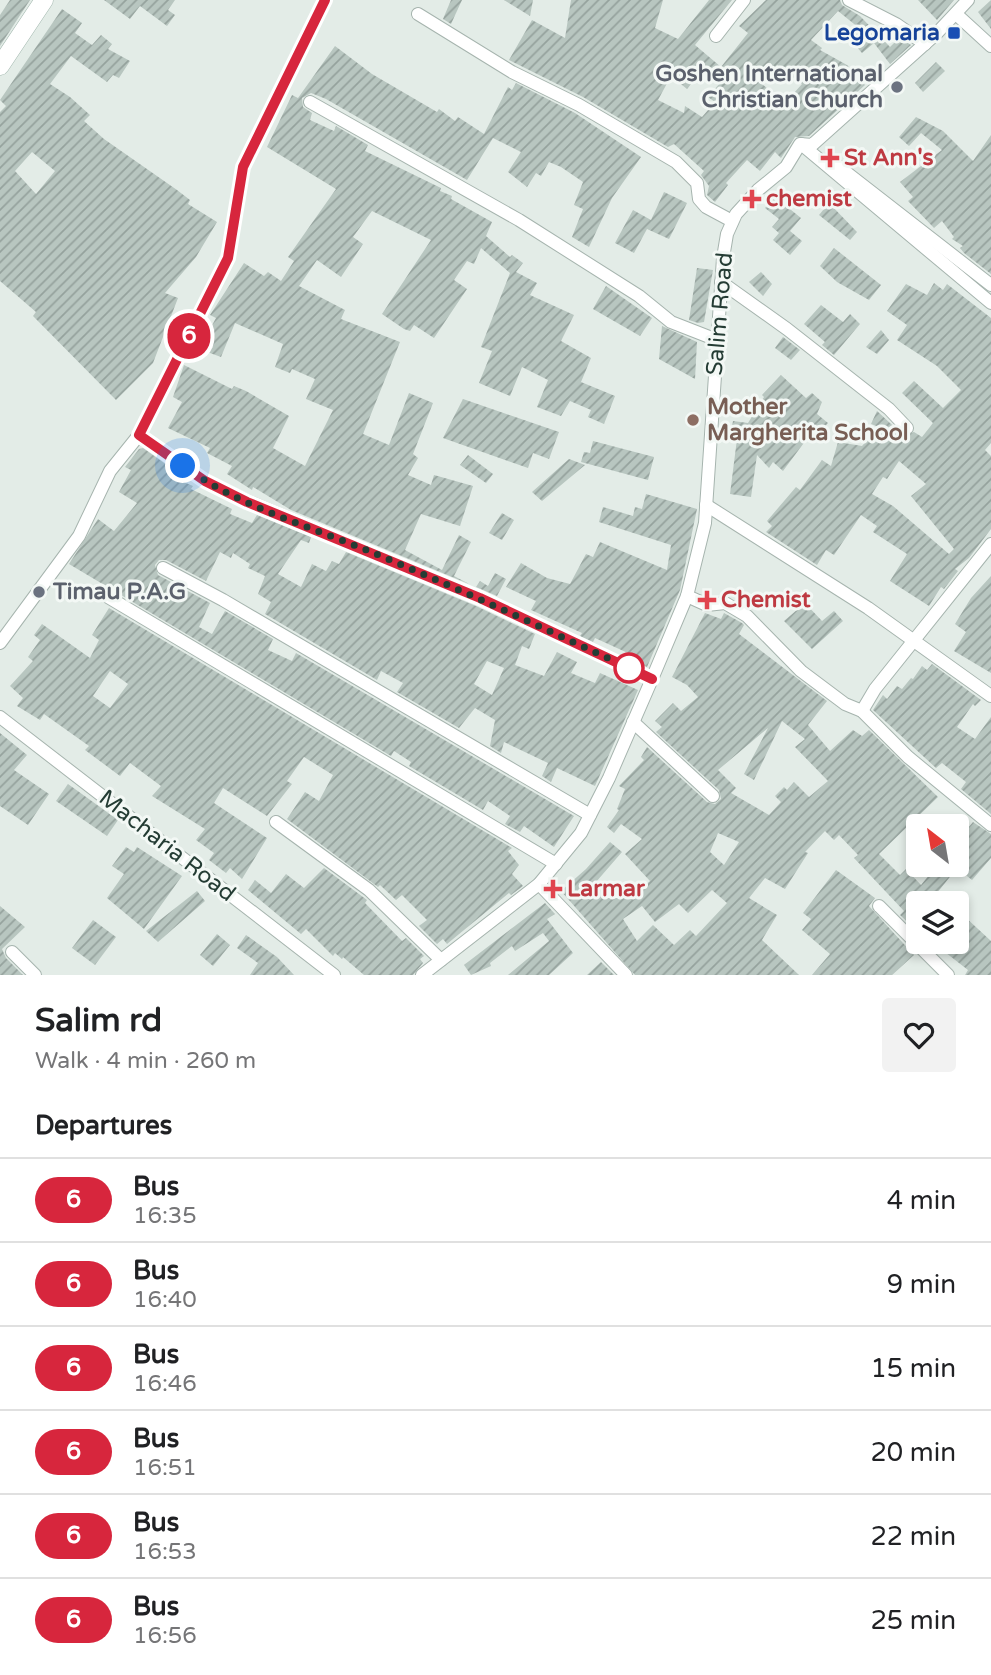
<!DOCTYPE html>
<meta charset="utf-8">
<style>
:root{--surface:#fff;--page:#f2f2f2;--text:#202124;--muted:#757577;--line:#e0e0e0}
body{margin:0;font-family:"Varela Round",sans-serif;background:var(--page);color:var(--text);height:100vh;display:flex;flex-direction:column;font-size:26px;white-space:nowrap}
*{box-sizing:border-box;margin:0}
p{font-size:23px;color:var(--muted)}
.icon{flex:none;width:38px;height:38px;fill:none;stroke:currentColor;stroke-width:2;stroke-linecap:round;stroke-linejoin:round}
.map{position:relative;height:975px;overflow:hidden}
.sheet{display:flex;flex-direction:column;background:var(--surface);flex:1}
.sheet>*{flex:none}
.badge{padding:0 14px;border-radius:23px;font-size:24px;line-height:46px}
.needle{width:46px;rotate:329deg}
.buttons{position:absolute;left:906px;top:814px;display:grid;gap:14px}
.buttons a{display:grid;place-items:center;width:63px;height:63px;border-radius:7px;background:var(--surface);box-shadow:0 4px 10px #0003;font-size:35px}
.you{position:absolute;width:35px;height:35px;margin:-18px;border:5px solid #fff;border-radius:50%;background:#1a73e8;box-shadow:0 0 0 10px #1a73e833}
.map>.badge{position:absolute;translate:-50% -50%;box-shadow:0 0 0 4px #fff}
h2{padding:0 35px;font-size:26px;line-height:63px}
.round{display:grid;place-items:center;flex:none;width:74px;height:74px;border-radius:7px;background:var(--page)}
.overview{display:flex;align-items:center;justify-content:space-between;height:119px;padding:0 35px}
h1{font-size:33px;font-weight:800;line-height:52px}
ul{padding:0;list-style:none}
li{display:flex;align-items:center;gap:21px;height:84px;padding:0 35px;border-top:2px solid var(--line)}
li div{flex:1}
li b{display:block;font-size:26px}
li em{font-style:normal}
li .badge{min-width:77px;font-weight:700;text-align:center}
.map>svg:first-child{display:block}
.building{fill:url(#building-hatch);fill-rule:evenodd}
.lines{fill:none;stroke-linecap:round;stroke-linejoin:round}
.street-casing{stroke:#a6b4ae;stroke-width:14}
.secondary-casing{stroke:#a2b7ae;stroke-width:19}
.street{stroke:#fff;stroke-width:12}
.secondary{stroke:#fff;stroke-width:18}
.line-casing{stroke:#fff;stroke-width:16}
.line{stroke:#d7263d;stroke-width:10}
.walk{stroke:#243c34;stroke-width:7;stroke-dasharray:0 12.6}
.transit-dot{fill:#1a4fb4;stroke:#f3f8f5;stroke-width:2.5}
.worship-dot{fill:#6b7280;stroke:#f3f8f5;stroke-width:2.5}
.health-dot{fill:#e0444e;stroke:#f3f8f5;stroke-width:2.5}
.education-dot{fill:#8d6e63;stroke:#f3f8f5;stroke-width:2.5}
.stop-dot{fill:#fff;stroke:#d7263d;stroke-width:3.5}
.labels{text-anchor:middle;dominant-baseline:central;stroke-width:6;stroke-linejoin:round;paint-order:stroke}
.transit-label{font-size:23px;font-weight:bold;fill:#164399;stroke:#f3f8f5;text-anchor:end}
.worship-label{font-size:23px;font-weight:bold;fill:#5b616d;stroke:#f3f8f5;text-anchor:end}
.health-label{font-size:23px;font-weight:bold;fill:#be3a42;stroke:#f3f8f5;text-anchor:start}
.street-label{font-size:23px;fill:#243c34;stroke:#f3f8f5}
.education-label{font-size:23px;font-weight:bold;fill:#785e54;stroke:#f3f8f5;text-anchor:start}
</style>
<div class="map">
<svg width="991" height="975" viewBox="0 0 991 975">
<defs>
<pattern id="building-hatch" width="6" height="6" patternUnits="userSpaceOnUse" patternTransform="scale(1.75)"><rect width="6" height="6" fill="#b8c6c0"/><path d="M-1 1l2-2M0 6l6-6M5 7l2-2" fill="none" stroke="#95a29d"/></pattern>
</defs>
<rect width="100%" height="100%" fill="#e3ece7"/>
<g class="building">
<path d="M 10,0 L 30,0 L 0,46 L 0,15 Z"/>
<path d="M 104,0 L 175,0 L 168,10 L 175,15 L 167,26 L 140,6 L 130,19 Z"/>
<path d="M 451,0 L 462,0 L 451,24 L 443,19 Z"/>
<path d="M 504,0 L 533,0 L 530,16 Z"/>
<path d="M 571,0 L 663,0 L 655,28 L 678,39 L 709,0 L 732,0 L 695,45 L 721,67 L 748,33 L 739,26 L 766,0 L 840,0 L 842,5 L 860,16 L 890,47 L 900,37 L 911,45 L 890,64 L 874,43 L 862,53 L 848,37 L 859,28 L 838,11 L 811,40 L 822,48 L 820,50 L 847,65 L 865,85 L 809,136 L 795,137 L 781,158 L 775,152 L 760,171 L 747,160 L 726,183 L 728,185 L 715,202 L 707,195 L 709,186 L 701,175 L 704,171 L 674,144 L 668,147 L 583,97 L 509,60 L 532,20 L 565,38 ZM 777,65 L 802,84 L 785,103 L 762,84 ZM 703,69 L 720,83 L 708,97 L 715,102 L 702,117 L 685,106 L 684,113 L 658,100 L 671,76 L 687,89 Z"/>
<path d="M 918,0 L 954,0 L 937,20 Z"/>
<path d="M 991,0 L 991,29 L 978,12 Z"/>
<path d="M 62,9 L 82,23 L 75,33 L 92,45 L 101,35 L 112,44 L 108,49 L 130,61 L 119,78 L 113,75 L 107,82 L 71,56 L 50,84 L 70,97 L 90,115 L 84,121 L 104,139 L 177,190 L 190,200 L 188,204 L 217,222 L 196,257 L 165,293 L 178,298 L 153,363 L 116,400 L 33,316 L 36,312 L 0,281 L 0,112 L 6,106 L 0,100 ZM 32,152 L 55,171 L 36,194 L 15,171 Z"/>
<path d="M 335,46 L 372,74 L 437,112 L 439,109 L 455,121 L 458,117 L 484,134 L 508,87 L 512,90 L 516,83 L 575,113 L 641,157 L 612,198 L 589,247 L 572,237 L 583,209 L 574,205 L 583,182 L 561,167 L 549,162 L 541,176 L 536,173 L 527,187 L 508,172 L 521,152 L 493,138 L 467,180 L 326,99 L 311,93 L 302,98 L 303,107 L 312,113 L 310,120 L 334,131 L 336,126 L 368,145 L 365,151 L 441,188 L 440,191 L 452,196 L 451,199 L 492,222 L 486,236 L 510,257 L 512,255 L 523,263 L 516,272 L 537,283 L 530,295 L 574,315 L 561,341 L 591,358 L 581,382 L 615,396 L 604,424 L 588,417 L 591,410 L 570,401 L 561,416 L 537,407 L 548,380 L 522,367 L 510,396 L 479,383 L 492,351 L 481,347 L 510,273 L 481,248 L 474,264 L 467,261 L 454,280 L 467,289 L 434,338 L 414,325 L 410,331 L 404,329 L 382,314 L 431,240 L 372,211 L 353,237 L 363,244 L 341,277 L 317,260 L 299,286 L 345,310 L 341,319 L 400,342 L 363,434 L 389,445 L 409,393 L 433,403 L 413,454 L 418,458 L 408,475 L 431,485 L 434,475 L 473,486 L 460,526 L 421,514 L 405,550 L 442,570 L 459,535 L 471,542 L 454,576 L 469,584 L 291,510 L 253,487 L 252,490 L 227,474 L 232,466 L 207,453 L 210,448 L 168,428 L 182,402 L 173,397 L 184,365 L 232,389 L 234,386 L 246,391 L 289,416 L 273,448 L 305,466 L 333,410 L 306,399 L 315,379 L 292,369 L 290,373 L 275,367 L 283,344 L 235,323 L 221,357 L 199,349 L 216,318 L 210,315 L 244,263 L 264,276 L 268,272 L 281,281 L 294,261 L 288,257 L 336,189 L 267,147 L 292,95 L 298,98 Z"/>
<path d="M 936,62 L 945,71 L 923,92 L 915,83 Z"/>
<path d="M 916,117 L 943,131 L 973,161 L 991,135 L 991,274 L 964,253 L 960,248 L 963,246 L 952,239 L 954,237 L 942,221 L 934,228 L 908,201 L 913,197 L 900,182 L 942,150 L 921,133 L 909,146 L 899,137 Z"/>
<path d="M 664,192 L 687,203 L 669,239 L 647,229 L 634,253 L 615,243 L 633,210 L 651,220 Z"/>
<path d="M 775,197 L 801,218 L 790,231 L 802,241 L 790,255 L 773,240 L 779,233 L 772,227 L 779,219 L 765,208 Z"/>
<path d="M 829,203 L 857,232 L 850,240 L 819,215 Z"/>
<path d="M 834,248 L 881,285 L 869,300 L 837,282 L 820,266 Z"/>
<path d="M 697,268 L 713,270 L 704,322 L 698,323 L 689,320 Z"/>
<path d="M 761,272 L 772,284 L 763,296 L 749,282 Z"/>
<path d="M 934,283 L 943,290 L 947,284 L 991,318 L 991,443 L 985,450 L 991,456 L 991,529 L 969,558 L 955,569 L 958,571 L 944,589 L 941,587 L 929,606 L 890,581 L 907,554 L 873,532 L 877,526 L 861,515 L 834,555 L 826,550 L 817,565 L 766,532 L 772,526 L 767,521 L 796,487 L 800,490 L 822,460 L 831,466 L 838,442 L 862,446 L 879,427 L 871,424 L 877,411 L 904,436 L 914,432 L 922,437 L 933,423 L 902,393 L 914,381 L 943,408 L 961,390 L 937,366 L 897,340 L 907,325 L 887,311 L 906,284 L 927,295 ZM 899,461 L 926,484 L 911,496 L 954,549 L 949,554 L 893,506 L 872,494 L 883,477 L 887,479 Z"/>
<path d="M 606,286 L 652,318 L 640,336 L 593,309 Z"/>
<path d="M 821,305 L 843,322 L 850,314 L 860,324 L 834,355 L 822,345 L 825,342 L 804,324 Z"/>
<path d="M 662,326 L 697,342 L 695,379 L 659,359 Z"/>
<path d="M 881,330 L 889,340 L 877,354 L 866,347 Z"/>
<path d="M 783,337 L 800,350 L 791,360 L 775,348 Z"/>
<path d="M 781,375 L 806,398 L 812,393 L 822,402 L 817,414 L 828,423 L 813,440 L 809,436 L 783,471 L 773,462 L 769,468 L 757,455 L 751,497 L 730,494 L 737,439 L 730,438 L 733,421 L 748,423 L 764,397 L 762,395 Z"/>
<path d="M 463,399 L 559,432 L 549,459 L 533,453 L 528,468 L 443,438 Z"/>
<path d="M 593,441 L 654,457 L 648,480 L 581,462 L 584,452 L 590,453 Z"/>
<path d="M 143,448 L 181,475 L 179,480 L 193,486 L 191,489 L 232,509 L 230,514 L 252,523 L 257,515 L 311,537 L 309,543 L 301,540 L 278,574 L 301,587 L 312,564 L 326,571 L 332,561 L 339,564 L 346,552 L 476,606 L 535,634 L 529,649 L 522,646 L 515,665 L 544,676 L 557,652 L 577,662 L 571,673 L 595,683 L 600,673 L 638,690 L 595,786 L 557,768 L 551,782 L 542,776 L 548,763 L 504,742 L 501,753 L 490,746 L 495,720 L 475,708 L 459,728 L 397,692 L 403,683 L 381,671 L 377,680 L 265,614 L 271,602 L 258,594 L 265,576 L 248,568 L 250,564 L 233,553 L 231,558 L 220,552 L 206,581 L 166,560 L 159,560 L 155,565 L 158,575 L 210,603 L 199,627 L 212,634 L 225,611 L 273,639 L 268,650 L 292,661 L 296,653 L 574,816 L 554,847 L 524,826 L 520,832 L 505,824 L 510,816 L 488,801 L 483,810 L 409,766 L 411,762 L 394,751 L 391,756 L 69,564 L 98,519 L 114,531 L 137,503 L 119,492 L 131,470 L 125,467 L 139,449 ZM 487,661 L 504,668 L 492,695 L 474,684 Z"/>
<path d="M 468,455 L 493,474 L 486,483 L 460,465 Z"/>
<path d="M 569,459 L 585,465 L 542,501 L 532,492 Z"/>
<path d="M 646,494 L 697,509 L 680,590 L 647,667 L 639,663 L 641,659 L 595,638 L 593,642 L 580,636 L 582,633 L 531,610 L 536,601 L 506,587 L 521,563 L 547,578 L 570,584 L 586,554 L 593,557 L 600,542 L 667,570 L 671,545 L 599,522 L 603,507 L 633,516 L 635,507 L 642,509 Z"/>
<path d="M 502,513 L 514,520 L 502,540 L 489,533 Z"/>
<path d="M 495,573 L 506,579 L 497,596 L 476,587 L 480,581 L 488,586 Z"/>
<path d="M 991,576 L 991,673 L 954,651 L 966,632 L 955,624 L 971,598 Z"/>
<path d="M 805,603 L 822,621 L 834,611 L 843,621 L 812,649 L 784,621 Z"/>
<path d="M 109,608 L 512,848 L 508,851 L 519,865 L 512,874 L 523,886 L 511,895 L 509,893 L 447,944 L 443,939 L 437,944 L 419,926 L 427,920 L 402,895 L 396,900 L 380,885 L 378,887 L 287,819 L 305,792 L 319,801 L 333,775 L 304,757 L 287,781 L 292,784 L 267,816 L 223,788 L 214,803 L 267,838 L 242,879 L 230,868 L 226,873 L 209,860 L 214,853 L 196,840 L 205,829 L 152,796 L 161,786 L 130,763 L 120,776 L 85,750 L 89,746 L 44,714 L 40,720 L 17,706 L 23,698 L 10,686 L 33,661 L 28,657 L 40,640 L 34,635 L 42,624 L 90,658 L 99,640 L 92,635 ZM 110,671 L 128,684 L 110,708 L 93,696 Z"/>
<path d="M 705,613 L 721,619 L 724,613 L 742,623 L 744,625 L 739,634 L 827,701 L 808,725 L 830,751 L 853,730 L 862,736 L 869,730 L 938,797 L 879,854 L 900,875 L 906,869 L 921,885 L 938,864 L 957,864 L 957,841 L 973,822 L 991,834 L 991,858 L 972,880 L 957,868 L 937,893 L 950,903 L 919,903 L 919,933 L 900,915 L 904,911 L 854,858 L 858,855 L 839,835 L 834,840 L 825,831 L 805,852 L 808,853 L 785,889 L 765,878 L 749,898 L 777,915 L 762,940 L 799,975 L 635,975 L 561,891 L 586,869 L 610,842 L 622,852 L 596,882 L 607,894 L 622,884 L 631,897 L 650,881 L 625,854 L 642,839 L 621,824 L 614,833 L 607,827 L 619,810 L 617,809 L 625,789 L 619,786 L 644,760 L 641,757 L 647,747 L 707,802 L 715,804 L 721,799 L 719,790 L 656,732 L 662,727 L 655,721 L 673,703 L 681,711 L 698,697 L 687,685 L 672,677 ZM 782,721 L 805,739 L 795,747 L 828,781 L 809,797 L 794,782 L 787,790 L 784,787 L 775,796 L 781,802 L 769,815 L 731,793 L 736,788 L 718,770 L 768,728 L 744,774 L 754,780 ZM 718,833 L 739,842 L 724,865 L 710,852 ZM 712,890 L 727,903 L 696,936 L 690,930 L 674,945 L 653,925 L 637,941 L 623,919 L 642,906 L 655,922 L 679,904 L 688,913 Z"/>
<path d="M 932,664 L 981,700 L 975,706 L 973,704 L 957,727 L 975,739 L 991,717 L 991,814 L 961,789 L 966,782 L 942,763 L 936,768 L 873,710 L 883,695 L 887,699 L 897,686 L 902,689 L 911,678 L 913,679 L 922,666 L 927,670 Z"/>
<path d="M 0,733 L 27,755 L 14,770 L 49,794 L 28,825 L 0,806 Z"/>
<path d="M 68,784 L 118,820 L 107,836 L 56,801 Z"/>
<path d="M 126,847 L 134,852 L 137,847 L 182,876 L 144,929 L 107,898 L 124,874 L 112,866 Z"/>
<path d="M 324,868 L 363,897 L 367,900 L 365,903 L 402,941 L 406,938 L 424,956 L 420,959 L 423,963 L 413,975 L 364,975 L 343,957 L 342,959 L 335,953 L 333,956 L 306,929 L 301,934 L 248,890 L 255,880 L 271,893 L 286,874 L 304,888 Z"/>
<path d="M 836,870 L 875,898 L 869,906 L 914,955 L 892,975 L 812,975 L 830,954 L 802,930 L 811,919 L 803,913 Z"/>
<path d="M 197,891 L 205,901 L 158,942 L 146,931 Z"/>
<path d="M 545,903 L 555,914 L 547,919 L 573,953 L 549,975 L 508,975 L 549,941 L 543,933 L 515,951 L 512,946 L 490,963 L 491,966 L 471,975 L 464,965 Z"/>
<path d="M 0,906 L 25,927 L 2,949 L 6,958 L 23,975 L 0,975 Z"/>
<path d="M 964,916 L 991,941 L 991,975 L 965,975 L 968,970 L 932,942 L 957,942 L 957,924 Z"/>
<path d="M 93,920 L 116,937 L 95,965 L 72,948 Z"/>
<path d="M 217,934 L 230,945 L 213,966 L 200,955 Z"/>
<path d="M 246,935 L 277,957 L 294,975 L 250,975 L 258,963 L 237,948 Z"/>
<path d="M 601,962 L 614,975 L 587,975 Z"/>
</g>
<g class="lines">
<g class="street-casing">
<g id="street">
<path d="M 325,0 L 243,167 L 228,258 L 139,435 L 205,481 L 247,501 L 480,598 L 652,679"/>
<path d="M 849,0 L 896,24 L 925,44"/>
<path d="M 418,14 L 512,72 L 579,105 L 676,162 L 697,183 L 699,199 L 706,207 L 732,221"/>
<path d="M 956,14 L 991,46"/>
<path d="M 716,36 L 744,0"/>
<path d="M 310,102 L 519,220 L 639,296 L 671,322 L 717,340"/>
<path d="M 801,144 L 991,303"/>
<path d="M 829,159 L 991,285"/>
<path d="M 721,282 L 787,329 L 889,409 L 907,428"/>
<path d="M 706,505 L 868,608 L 991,696"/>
<path d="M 163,568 L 223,600 L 590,815"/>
<path d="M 687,596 L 707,605 L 725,603 L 747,616 L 801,671 L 845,704 L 862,711 L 908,757 L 991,825"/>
<path d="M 108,597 L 556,864"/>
<path d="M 0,643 L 79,536 L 110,471 L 139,435"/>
<path d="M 862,711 L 875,689 L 991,544"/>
<path d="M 0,717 L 334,975"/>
<path d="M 633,722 L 713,796"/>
<path d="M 276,822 L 369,890 L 441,960"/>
<path d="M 539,884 L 626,975"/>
<path d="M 879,906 L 948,975"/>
<path d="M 12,952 L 35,975"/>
<path d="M 422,975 L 539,884 L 581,833 L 609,778 L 652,679 L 687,596 L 705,523 L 723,258 L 727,234 L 736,214 L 758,190 L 786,167 L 800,144 L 812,145 L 937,33 L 968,0"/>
</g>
</g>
<g class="secondary-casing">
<path id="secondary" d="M 0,66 L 44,0"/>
</g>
<use href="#street" class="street"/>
<use href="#secondary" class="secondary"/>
</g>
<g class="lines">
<g class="line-casing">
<path id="line" d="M 325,0 L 243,167 L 228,258 L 139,435 L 205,481 L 247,502 L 480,598 L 652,679"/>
</g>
<use href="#line" class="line"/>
<path class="walk" d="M 183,466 C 240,507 312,527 376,554 C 462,590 545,629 629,668"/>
</g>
<rect class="transit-dot" x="947" y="26" width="14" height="14" rx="3.5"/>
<g class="worship-dot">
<circle cx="897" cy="87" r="7"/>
<circle cx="39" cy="592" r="7"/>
</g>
<g class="health-dot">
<path d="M826.5 147.5h7v7h7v7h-7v7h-7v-7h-7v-7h7z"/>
<path d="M748.5 188.5h7v7h7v7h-7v7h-7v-7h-7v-7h7z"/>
<path d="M703.5 589.5h7v7h7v7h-7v7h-7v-7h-7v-7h7z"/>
<path d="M549.5 878.5h7v7h7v7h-7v7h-7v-7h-7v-7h7z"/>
</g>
<circle class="education-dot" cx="693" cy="420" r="7"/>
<circle class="stop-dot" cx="629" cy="668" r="14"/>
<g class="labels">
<g class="transit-label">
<text x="940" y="33">Legomaria</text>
</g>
<g class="worship-label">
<text x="883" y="74">Goshen International<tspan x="883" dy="26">Christian Church</tspan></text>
<text x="53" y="592" text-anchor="start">Timau P.A.G</text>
</g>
<g class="health-label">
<text x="844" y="158">St Ann's</text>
<text x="766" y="199">chemist</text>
<text x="721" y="600">Chemist</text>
<text x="567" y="889">Larmar</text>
</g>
<g class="street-label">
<text transform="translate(720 314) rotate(-85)">Salim Road</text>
<text transform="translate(167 846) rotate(38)">Macharia Road</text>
</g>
<g class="education-label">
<text x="707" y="407">Mother<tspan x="707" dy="26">Margherita School</tspan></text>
</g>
</g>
</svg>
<div class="buttons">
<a><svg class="needle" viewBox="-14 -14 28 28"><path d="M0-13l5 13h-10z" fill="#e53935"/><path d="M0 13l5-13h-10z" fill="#757577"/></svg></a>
<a><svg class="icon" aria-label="layers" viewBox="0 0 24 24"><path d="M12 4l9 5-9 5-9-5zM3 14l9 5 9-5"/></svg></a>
</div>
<div class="you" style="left:183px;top:466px"></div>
<b class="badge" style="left:189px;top:336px;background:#d7263d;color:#fff">6</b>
</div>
<section class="sheet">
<div class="overview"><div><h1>Salim rd</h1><p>Walk · 4 min · 260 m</p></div><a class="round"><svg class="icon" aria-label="heart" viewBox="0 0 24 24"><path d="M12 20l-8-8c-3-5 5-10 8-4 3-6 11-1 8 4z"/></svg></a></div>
<h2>Departures</h2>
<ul>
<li><span class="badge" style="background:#d7263d;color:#fff">6</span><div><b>Bus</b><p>16:35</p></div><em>4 min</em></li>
<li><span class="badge" style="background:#d7263d;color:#fff">6</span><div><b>Bus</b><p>16:40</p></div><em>9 min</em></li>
<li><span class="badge" style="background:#d7263d;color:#fff">6</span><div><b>Bus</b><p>16:46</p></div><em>15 min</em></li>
<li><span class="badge" style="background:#d7263d;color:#fff">6</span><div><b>Bus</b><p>16:51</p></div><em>20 min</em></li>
<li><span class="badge" style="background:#d7263d;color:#fff">6</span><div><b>Bus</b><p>16:53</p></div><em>22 min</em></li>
<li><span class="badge" style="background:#d7263d;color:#fff">6</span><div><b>Bus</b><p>16:56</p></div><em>25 min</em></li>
</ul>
</section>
